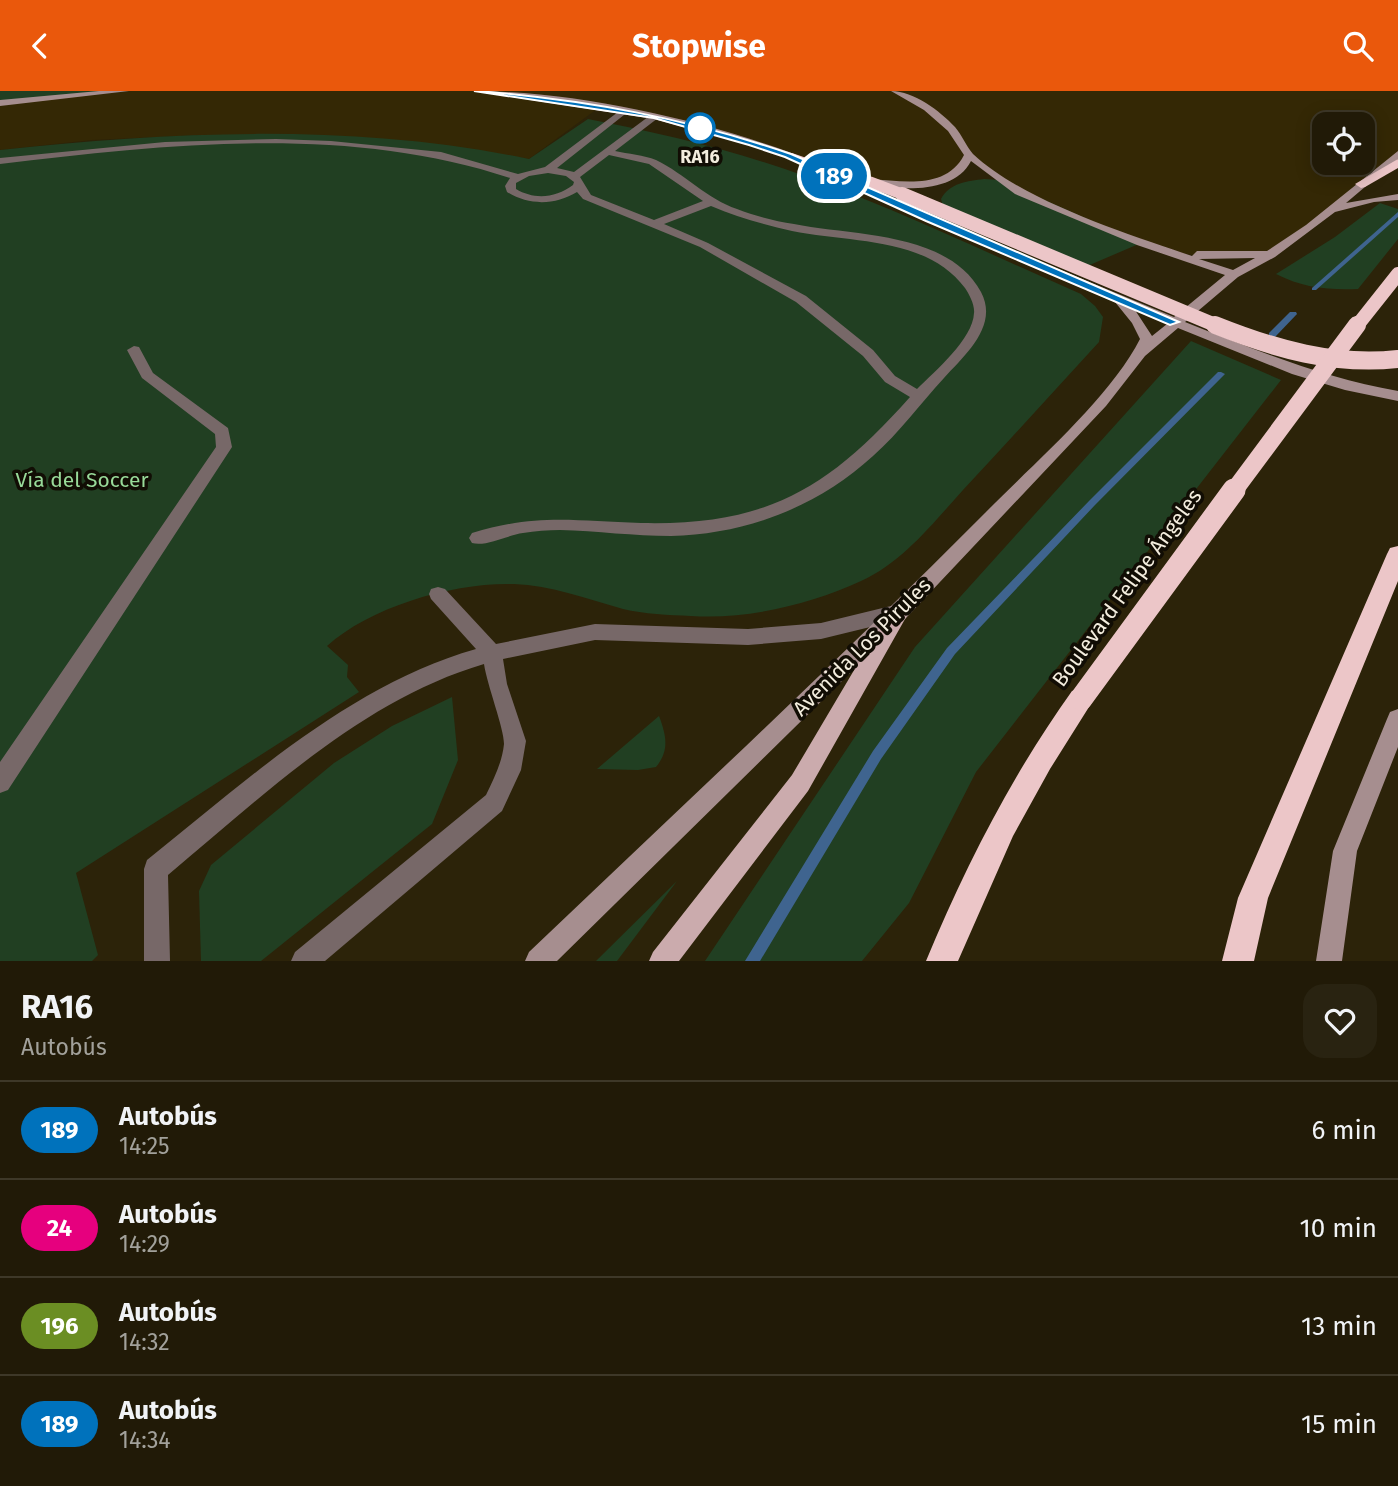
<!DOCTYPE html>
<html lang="es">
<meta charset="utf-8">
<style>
:root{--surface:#211a07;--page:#292311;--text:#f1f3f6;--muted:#a2a19b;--line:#3e3828;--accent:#ea580c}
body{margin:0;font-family:"Fira Sans",sans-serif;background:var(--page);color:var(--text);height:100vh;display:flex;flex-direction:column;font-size:26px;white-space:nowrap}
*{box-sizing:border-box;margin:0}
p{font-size:23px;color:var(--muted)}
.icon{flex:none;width:38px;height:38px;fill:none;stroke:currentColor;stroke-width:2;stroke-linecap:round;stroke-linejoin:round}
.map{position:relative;height:870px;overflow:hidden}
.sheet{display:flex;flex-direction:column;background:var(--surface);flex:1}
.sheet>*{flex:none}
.badge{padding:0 14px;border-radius:23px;font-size:24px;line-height:46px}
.buttons{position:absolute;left:1312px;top:21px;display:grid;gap:14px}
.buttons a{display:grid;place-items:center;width:63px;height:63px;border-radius:14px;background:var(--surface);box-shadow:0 4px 18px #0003,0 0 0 2px var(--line);font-size:35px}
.map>.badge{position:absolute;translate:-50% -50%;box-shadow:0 0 0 4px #fff}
.round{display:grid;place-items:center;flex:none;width:74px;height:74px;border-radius:21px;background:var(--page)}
.headline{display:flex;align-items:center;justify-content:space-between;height:119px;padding:0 21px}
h1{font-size:33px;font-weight:700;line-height:52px}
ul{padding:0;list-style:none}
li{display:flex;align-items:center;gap:21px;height:98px;padding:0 21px;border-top:2px solid var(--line)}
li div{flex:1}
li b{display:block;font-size:26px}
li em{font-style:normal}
li .badge{min-width:77px;font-weight:700;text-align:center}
header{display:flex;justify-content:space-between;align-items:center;height:91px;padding:0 21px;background:var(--accent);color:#fff;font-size:32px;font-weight:700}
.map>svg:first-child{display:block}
.built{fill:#342805;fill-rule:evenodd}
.green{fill:#213f22}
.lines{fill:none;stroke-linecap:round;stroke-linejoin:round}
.stream{fill:#3f648f;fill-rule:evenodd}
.street{fill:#776868;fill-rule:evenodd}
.secondary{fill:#a68e8f;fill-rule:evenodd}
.primary{fill:#cbabad;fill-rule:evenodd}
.highway{fill:#ecc6c8;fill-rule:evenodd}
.highway-bridge-far3{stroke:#ecc6c8;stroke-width:11}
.highway-bridge-far2{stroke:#ecc6c8;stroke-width:14}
.highway-bridge-far1{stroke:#ecc6c8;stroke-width:18}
.highway-bridge{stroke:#ecc6c8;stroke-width:23}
.line{fill:#0072bc;stroke:#fff;stroke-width:2}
.stop-dot{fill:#fff;stroke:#0072bc;stroke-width:3.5}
.labels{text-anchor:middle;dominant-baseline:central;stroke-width:7;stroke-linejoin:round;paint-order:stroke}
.far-stop-label{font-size:18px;font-weight:bold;fill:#f3edde;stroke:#110d04}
.park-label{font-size:21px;fill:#98da99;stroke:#110d04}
.street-label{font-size:21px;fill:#f3edde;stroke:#110d04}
</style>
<header><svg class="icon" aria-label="back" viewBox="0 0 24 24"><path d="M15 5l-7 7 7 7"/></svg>Stopwise<svg class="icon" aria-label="search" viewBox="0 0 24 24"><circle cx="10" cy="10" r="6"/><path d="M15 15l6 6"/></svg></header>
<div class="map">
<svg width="1398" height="870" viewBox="0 0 1398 870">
<rect width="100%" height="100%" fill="#2c2309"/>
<path class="built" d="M 125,0 L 1398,0 L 1398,63 L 1271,163 L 1200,165 L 1168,160 L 1033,107 L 969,65 L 958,83 L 917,93 L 894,90 L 870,91 L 655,25 L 601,15 L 529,68 L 410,50 L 316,45 L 202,44 L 92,49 L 0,59 L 0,12 ZM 1325,33 L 1363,33 L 1363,72 L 1325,72 Z"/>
<g class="green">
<path d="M 0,0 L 125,0 L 0,12 Z"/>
<path d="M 588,28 C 655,41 720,56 785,78 C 886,113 983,160 1081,203 L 1095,215 L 1103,226 L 1099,251 C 1054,300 1009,350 963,399 C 933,432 903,471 861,490 C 811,513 747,529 691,525 C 669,524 644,523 623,518 C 587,508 551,494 514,493 C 455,491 371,515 327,555 L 348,574 L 347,586 L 359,601 L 76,782 L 98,864 L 92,870 L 0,870 L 0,59 C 174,40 356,32 529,68 Z"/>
<path d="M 984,88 L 1000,89 L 1141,152 L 1085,176 L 944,119 L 941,108 C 949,92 968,90 984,88 Z"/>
<path d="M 1380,112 L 1398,118 L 1398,148 L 1358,198 C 1328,199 1303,197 1276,183 L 1335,146 Z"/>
<path d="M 1191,250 L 1281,289 L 976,681 L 909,812 L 862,870 L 705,870 L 915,556 Z"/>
<path d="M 452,606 L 458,669 L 432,733 L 261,870 L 201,870 L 199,800 L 211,774 L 334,672 L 392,635 Z"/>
<path d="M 659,625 C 666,644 670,659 656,676 L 638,679 L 597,678 Z"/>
<path d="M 677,790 L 617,870 L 596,870 Z"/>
</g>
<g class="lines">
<g class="stream">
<path d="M 1398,121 L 1398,126 L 1316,199 L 1312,199 L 1312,197 Z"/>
<path d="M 1290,221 L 1296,221 L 1297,223 L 1275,246 L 1269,246 L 1269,242 Z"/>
<path d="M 1218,281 L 1221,281 L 1225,283 L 1095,414 L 955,563 L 881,668 L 760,870 L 745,870 L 873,660 L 947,557 L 1089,410 Z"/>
</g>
<g class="street">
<path d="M 622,18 L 629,20 L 557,77 L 574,81 L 652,23 L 658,23 L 658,27 L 615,60 C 628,63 644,64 656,69 C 685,83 707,108 737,118 C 755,125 775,130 794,133 C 852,145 948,140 981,201 C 999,235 965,264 944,287 C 921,312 899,342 873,365 C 817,416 747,443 671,445 C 634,445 597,440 560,439 C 548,439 535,440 523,442 C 508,444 486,456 472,452 L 469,447 L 472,442 C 538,422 574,430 641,432 C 767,435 828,398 910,306 L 885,291 L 863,265 L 796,211 L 700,156 L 583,108 L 577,101 C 556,114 529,115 507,101 L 505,95 L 510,87 C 348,33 167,53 0,73 L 0,67 L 165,51 L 276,48 L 331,50 L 441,61 L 518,83 L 545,76 ZM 609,64 L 649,73 L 703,110 L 654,129 L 591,104 L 580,86 ZM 548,82 L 566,85 L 574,91 L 573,94 C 556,107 534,109 516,98 L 516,92 L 529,85 ZM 711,115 C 737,126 765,134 792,140 C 850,152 926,145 965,197 C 969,203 975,214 974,222 C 973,248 935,280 917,298 L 895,285 L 873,259 L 806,205 L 708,152 L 664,133 Z"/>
<path d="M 134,255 L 139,256 L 153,282 L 228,337 L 232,356 L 8,699 L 0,702 L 0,671 L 216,356 L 215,343 L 142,287 L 127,259 Z"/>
<path d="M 438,496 L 445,498 L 496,553 L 595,533 L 748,538 L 821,532 L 899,513 L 906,515 L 909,521 L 906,527 L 899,529 L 821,548 L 748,554 L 595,549 L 503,568 L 507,593 L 526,650 L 521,679 L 502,720 L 325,870 L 291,870 L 295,861 L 486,704 C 494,687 502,672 504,653 C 504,637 487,594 484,573 C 362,609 264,704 168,784 L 170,870 L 144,870 L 144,778 L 147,769 C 247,689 350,594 476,558 L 431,508 L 429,503 L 431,498 Z"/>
</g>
<g class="secondary">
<path d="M 99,0 L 129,0 L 0,15 L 0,9 Z"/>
<path d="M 473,0 C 574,0 694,27 789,61 C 839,79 886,106 934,126 C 1014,160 1094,193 1174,226 L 1225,184 L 1137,154 L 1015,103 L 971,70 C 954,104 898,99 866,93 L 865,91 L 870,88 C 903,90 946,99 964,64 L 948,40 L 924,19 L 891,0 C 914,0 940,20 955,36 C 962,44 966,55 973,63 C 1023,110 1127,143 1192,165 L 1197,160 L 1267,160 L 1306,134 L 1398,60 L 1398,68 L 1346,112 L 1398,103 L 1398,109 L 1374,111 L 1335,121 L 1275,166 L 1238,186 L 1185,231 C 1256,259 1323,287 1398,300 L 1398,310 L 1345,299 L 1292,283 L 1178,237 L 1145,265 L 1106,315 L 906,527 L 557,870 L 525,870 L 529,861 C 682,715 837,571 986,421 C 1033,373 1110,307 1140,248 L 1132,232 L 1115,211 L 925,130 L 785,66 L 749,54 L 654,28 ZM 1255,167 L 1233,179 L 1199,168 ZM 1135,219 L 1167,233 L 1152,245 Z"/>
<path d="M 1398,618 L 1398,656 L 1357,760 L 1342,870 L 1316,870 L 1333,760 L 1387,628 L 1390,621 Z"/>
</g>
<path class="primary" d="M 899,513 L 906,515 L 909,521 L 808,700 L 679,870 L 649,870 L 653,861 L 792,684 L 892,515 Z"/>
<g class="highway">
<path d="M 784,62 L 792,62 L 876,91 L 874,94 L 866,94 L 784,66 Z"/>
<path d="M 1398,68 L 1398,77 L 1365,96 L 1361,97 L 1355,93 Z"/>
<path d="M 1398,455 L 1398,490 L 1268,807 L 1254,870 L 1222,870 L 1238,807 L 1387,463 L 1390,457 Z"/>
<path d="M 1081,597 L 1090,600 L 1094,608 L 1050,678 L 1013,745 L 958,870 L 926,870 C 966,774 1012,684 1072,600 Z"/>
</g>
<path class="highway-bridge-far3" d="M 870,91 L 907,105"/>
<g class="highway-bridge-far2">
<path d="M 902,103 L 1220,236"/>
<path d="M 1356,236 L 1398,183"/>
</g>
<g class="highway-bridge-far1">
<path d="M 1215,234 C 1275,258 1334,275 1398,268"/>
<path d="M 1233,401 L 1357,234"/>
</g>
<path class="highway-bridge" d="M 1081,608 L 1234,399"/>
</g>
<path class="line" d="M 474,0 L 477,0 C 587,9 686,27 791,63 L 1179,231 L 1170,234 L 926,130 L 785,66 L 749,54 L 654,27 Z"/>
<circle class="stop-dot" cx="700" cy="37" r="14"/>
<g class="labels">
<g class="far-stop-label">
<text x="700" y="66">RA16</text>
</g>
<g class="park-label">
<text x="82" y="389">Vía del Soccer</text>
</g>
<g class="street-label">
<text transform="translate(1127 497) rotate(-54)">Boulevard Felipe Ángeles</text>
<text transform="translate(862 556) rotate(-45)">Avenida Los Pirules</text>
</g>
</g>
</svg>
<div class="buttons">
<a><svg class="icon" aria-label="locate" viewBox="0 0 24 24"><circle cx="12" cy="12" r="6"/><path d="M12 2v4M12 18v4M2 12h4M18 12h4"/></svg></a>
</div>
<b class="badge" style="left:834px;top:85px;background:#0072bc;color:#fff">189</b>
</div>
<section class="sheet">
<div class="headline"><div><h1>RA16</h1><p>Autobús</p></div><a class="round"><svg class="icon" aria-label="heart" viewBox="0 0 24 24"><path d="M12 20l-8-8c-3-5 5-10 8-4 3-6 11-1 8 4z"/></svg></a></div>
<ul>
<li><span class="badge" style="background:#0072bc;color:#fff">189</span><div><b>Autobús</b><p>14:25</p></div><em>6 min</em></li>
<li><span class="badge" style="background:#e6007e;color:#fff">24</span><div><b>Autobús</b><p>14:29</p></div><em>10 min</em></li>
<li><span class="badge" style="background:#6b8e23;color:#fff">196</span><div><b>Autobús</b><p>14:32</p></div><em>13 min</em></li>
<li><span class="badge" style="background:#0072bc;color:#fff">189</span><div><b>Autobús</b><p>14:34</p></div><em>15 min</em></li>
</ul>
</section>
